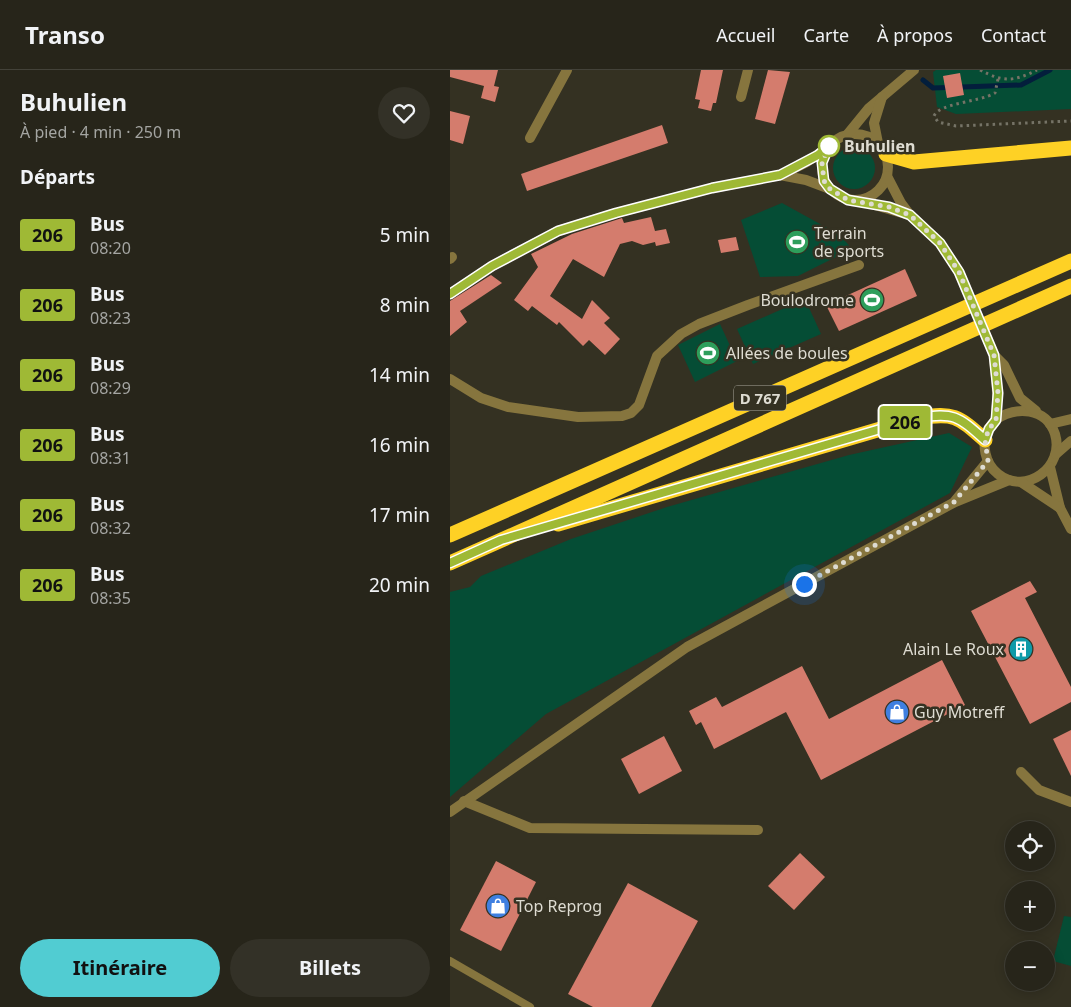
<!DOCTYPE html>
<html lang="fr">
<meta charset="utf-8">
<style>
:root{--surface:#27251a;--page:#333127;--text:#f1f3f6;--muted:#a4a5a2;--line:#434239;--accent:#51ccd2}
body{margin:0;font-family:"Noto Sans",sans-serif;background:var(--page);color:var(--text);height:100vh;display:flex;flex-direction:column;font-size:19px;white-space:nowrap}
*{box-sizing:border-box;margin:0}
p{font-size:16px;color:var(--muted)}
.icon{flex:none;width:28px;height:28px;fill:none;stroke:currentColor;stroke-width:2;stroke-linecap:round;stroke-linejoin:round}
.map{position:relative;flex:1;overflow:hidden}
.details{display:flex;flex-direction:column;background:var(--surface);width:450px}
.details>*{flex:none}
.badge{padding:0 10px;border-radius:4px;font-size:18px;line-height:32px}
.buttons{position:absolute;left:555px;top:751px;display:grid;gap:10px}
.buttons a{display:grid;place-items:center;width:50px;height:50px;border-radius:50%;background:var(--surface);box-shadow:0 2px 12px #0003,0 0 0 1px var(--line);font-size:25px}
.you{position:absolute;width:25px;height:25px;margin:-12px;border:4px solid #fff;border-radius:50%;background:#1a73e8;box-shadow:0 0 0 8px #1a73e833}
.map>.badge{position:absolute;translate:-50% -50%;box-shadow:0 0 0 2px #fff}
h2{padding:0 20px;font-size:19px;line-height:45px}
.round{display:grid;place-items:center;flex:none;width:52px;height:52px;border-radius:26px;background:var(--page)}
.head{display:flex;align-items:center;justify-content:space-between;height:85px;padding:0 20px}
h1{font-size:24px;font-weight:700;line-height:38px}
.button{display:flex;gap:10px;margin-top:auto;padding:10px 20px}
.button a{flex:1;height:58px;border-radius:30px;background:var(--accent);color:#111;font-size:20px;font-weight:700;line-height:58px;text-align:center}
.button a+a{background:var(--page);color:var(--text)}
ul{padding:0;list-style:none}
li{display:flex;align-items:center;gap:15px;height:70px;padding:0 20px}
li div{flex:1}
li b{display:block;font-size:19px}
li em{font-style:normal}
li .badge{min-width:55px;font-weight:700;text-align:center}
header{display:flex;align-items:center;gap:30px;box-sizing:border-box;height:70px;padding:0 25px;background:var(--surface);border-bottom:1px solid var(--line)}
header strong{font-size:24px}
nav{display:flex;gap:28px;margin-inline-start:auto;font-size:18px}
main{display:flex;flex:1;min-height:0}
.map>svg:first-child{display:block}
.green{fill:#054d35}
.lines{fill:none;stroke-linecap:round;stroke-linejoin:round}
.stream{stroke:#031e3c;stroke-width:5}
.building{fill:#d47c6d}
.path{stroke:#757366;stroke-width:3;stroke-dasharray:2.5 4;stroke-linecap:butt}
.lane{stroke:#86753e;stroke-width:8}
.street{stroke:#86753e;stroke-width:10}
.highway{stroke:#fed125;stroke-width:15}
.street-bridge{stroke:#86753e;stroke-width:10}
.line-casing{stroke:#fff;stroke-width:11}
.line{stroke:#9fb935;stroke-width:8}
.walk{stroke:#dedcd2;stroke-width:5;stroke-dasharray:0 9}
.stop-dot{fill:#fff;stroke:#9fb935;stroke-width:2.5}
.labels{text-anchor:middle;dominant-baseline:central;stroke-width:5;stroke-linejoin:round;paint-order:stroke}
.shield{fill:#343122;stroke:#aba99d;stroke-width:1}
.shield-label{font-size:15px;font-weight:bold;fill:#dedcd2}
.stop-label{font-size:16px;font-weight:bold;fill:#dedcd2;stroke:#343122;text-anchor:start}
.poi-label{font-size:16px;fill:#dedcd2;stroke:#343122;text-anchor:start}
</style>
<header>
<strong>Transo</strong>
<nav><a>Accueil</a><a>Carte</a><a>À propos</a><a>Contact</a></nav>
</header>
<main>
<section class="details">
<div class="head"><div><h1>Buhulien</h1><p>À pied · 4 min · 250 m</p></div><a class="round"><svg class="icon" aria-label="heart" viewBox="0 0 24 24"><path d="M12 20l-8-8c-3-5 5-10 8-4 3-6 11-1 8 4z"/></svg></a></div>
<h2>Départs</h2>
<ul>
<li><span class="badge" style="background:#9fb935;color:#111">206</span><div><b>Bus</b><p>08:20</p></div><em>5 min</em></li>
<li><span class="badge" style="background:#9fb935;color:#111">206</span><div><b>Bus</b><p>08:23</p></div><em>8 min</em></li>
<li><span class="badge" style="background:#9fb935;color:#111">206</span><div><b>Bus</b><p>08:29</p></div><em>14 min</em></li>
<li><span class="badge" style="background:#9fb935;color:#111">206</span><div><b>Bus</b><p>08:31</p></div><em>16 min</em></li>
<li><span class="badge" style="background:#9fb935;color:#111">206</span><div><b>Bus</b><p>08:32</p></div><em>17 min</em></li>
<li><span class="badge" style="background:#9fb935;color:#111">206</span><div><b>Bus</b><p>08:35</p></div><em>20 min</em></li>
</ul>
<div class="button"><a>Itinéraire</a><a>Billets</a></div>
</section>
<div class="map">
<svg width="621" height="937" viewBox="0 0 621 937">
<rect width="100%" height="100%" fill="#343122"/>
<g class="green">
<path d="M 486,0 L 621,0 L 621,39 L 506,44 L 487,37 L 483,2 Z"/>
<circle cx="404" cy="98" r="21"/>
<path d="M 332,133 L 390,165 L 402,179 L 348,206 L 310,207 L 291,150 Z"/>
<path d="M 355,229 L 371,264 L 303,294 L 287,259 Z"/>
<path d="M 270,254 L 287,291 L 245,312 L 228,275 Z"/>
<path d="M 499,363 L 522,377 L 500,423 L 96,644 L 0,727 L 0,522 L 20,517 L 31,506 L 121,469 L 217,437 L 399,385 Z"/>
<path d="M 614,846 L 621,847 L 621,896 L 603,891 Z"/>
</g>
<g class="lines">
<path class="stream" d="M 473,10 L 483,18 L 571,15 L 600,0"/>
</g>
<g class="building">
<path d="M 0,0 L 48,0 L 44,16 L 49,17 L 45,32 L 31,28 L 34,16 L 0,7 Z"/>
<path d="M 251,0 L 273,0 L 266,33 L 263,33 L 261,41 L 248,38 L 250,30 L 245,29 Z"/>
<path d="M 318,0 L 340,2 L 325,54 L 305,49 Z"/>
<path d="M 510,3 L 514,25 L 497,28 L 493,6 Z"/>
<path d="M 0,41 L 20,46 L 13,74 L 0,70 Z"/>
<path d="M 212,55 L 218,73 L 77,121 L 71,104 Z"/>
<path d="M 201,147 L 205,161 L 216,159 L 220,173 L 206,176 L 205,172 L 193,175 L 182,171 L 170,174 L 154,207 L 123,189 L 100,226 L 132,249 L 142,230 L 160,248 L 154,253 L 170,269 L 155,285 L 139,270 L 133,276 L 109,252 L 107,255 L 82,236 L 78,241 L 64,230 L 88,197 L 81,184 L 122,164 L 172,148 L 174,153 Z"/>
<path d="M 286,167 L 289,180 L 271,183 L 268,170 Z"/>
<path d="M 455,199 L 467,226 L 389,261 L 376,235 Z"/>
<path d="M 41,205 L 52,213 L 10,241 L 17,252 L 0,266 L 0,231 Z"/>
<path d="M 580,511 L 587,522 L 575,528 L 621,617 L 621,632 L 580,654 L 521,541 Z"/>
<path d="M 492,590 L 515,635 L 371,710 L 336,642 L 264,679 L 251,652 L 246,655 L 239,641 L 266,627 L 272,637 L 352,596 L 379,649 Z"/>
<path d="M 621,660 L 621,706 L 603,669 Z"/>
<path d="M 214,666 L 232,701 L 189,724 L 171,689 Z"/>
<path d="M 350,783 L 375,807 L 344,840 L 318,816 Z"/>
<path d="M 46,791 L 86,812 L 51,881 L 10,860 Z"/>
<path d="M 178,813 L 248,851 L 201,937 L 143,937 L 118,924 Z"/>
</g>
<g class="lines">
<g class="path">
<path d="M 530,0 C 553,12 563,12 587,0"/>
<path d="M 548,9 L 545,23 C 530,32 489,33 484,46 L 488,52 L 506,56 L 621,51"/>
</g>
<path class="lane" d="M 0,891 L 80,937"/>
<g class="street">
<path d="M 291,27 L 298,0"/>
<circle cx="405" cy="97" r="33"/>
<path d="M 397,65 L 419,38 L 464,0"/>
<path d="M 80,68 L 117,0"/>
<path d="M 428,73 L 424,53 L 432,27"/>
<path d="M 331,105 L 357,92 L 377,78"/>
<path d="M 437,106 L 451,133 L 460,145 L 490,173 L 509,202"/>
<path d="M 411,131 L 459,145"/>
<path d="M 0,189 L 2,187"/>
<path d="M 0,224 L 42,196 L 108,161 L 166,143 L 262,118 L 330,105 L 356,110 L 380,119"/>
<path d="M 544,285 C 545,301 548,318 547,334 C 546,339 547,346 545,350 C 544,353 540,356 538,359 C 531,374 535,394 548,404 C 576,426 615,397 605,364 C 596,337 566,336 545,350"/>
<path d="M 544,285 L 554,295 L 570,328 L 586,341"/>
<path d="M 0,309 L 31,328 L 58,337 L 128,347 L 172,346 L 181,343 L 189,335 L 207,286 L 231,264 L 249,254 L 298,235 L 409,195"/>
<path d="M 600,354 L 621,349"/>
<path d="M 606,384 L 621,371"/>
<path d="M 600,397 L 610,438 L 621,459"/>
<path d="M 571,412 L 610,438"/>
<path d="M 505,431 L 538,391"/>
<path d="M 571,702 L 589,720 L 621,732"/>
<path d="M 14,731 L 80,758 L 308,760"/>
<path d="M 0,742 L 237,577 L 505,432 L 559,410"/>
</g>
<g class="highway">
<path d="M 436,84 L 464,92 L 621,78"/>
<path d="M 108,454 L 468,348 C 504,342 508,346 535,370"/>
<path d="M 0,465 L 621,191"/>
<path d="M 0,493 L 621,216"/>
</g>
<path class="street-bridge" d="M 509,202 L 544,285"/>
</g>
<g class="lines">
<g class="line-casing">
<path id="line" d="M 0,224 L 42,196 L 108,161 L 166,143 L 262,118 L 330,105 L 368,85 L 379,76 L 372,93 L 374,111 L 380,119 L 398,130 L 439,137 L 460,145 L 490,173 L 509,202 L 544,285 L 548,323 L 546,350 L 539,359 L 535,370 C 508,346 504,342 468,348 L 51,470 L 0,493"/>
</g>
<use href="#line" class="line"/>
<path class="walk" d="M 354,514 L 504,432 L 538,391 L 535,370 L 539,359 L 546,350 L 548,323 L 544,285 L 509,202 L 490,173 L 460,145 L 439,137 L 398,130 L 380,119 L 374,111 L 372,93 L 379,76"/>
</g>
<defs>
<g id="stadium-disc" transform="scale(1.25)"><circle r="9.5" fill="#2e9e5b" stroke="#343122"/><path d="M0-5a6.5 5 0 1 0 0 10a6.5 5 0 1 0 0-10ZM-3.5-1.8h7v3.6h-7Z" fill="#fff"/></g>
<g id="building-disc" transform="scale(1.25)"><circle r="9.5" fill="#0f9aa8" stroke="#343122"/><path d="M-4-6H4V6H1V3H-1V6H-4ZM-2.5-4.3h1.7v1.8h-1.7ZM.8-4.3h1.7v1.8H.8ZM-2.5-1h1.7V.8h-1.7ZM.8-1h1.7V.8H.8Z" fill="#fff"/></g>
<g id="shop-disc" transform="scale(1.25)"><circle r="9.5" fill="#3f7fe0" stroke="#343122"/><path d="M-5-2.5h2.3a2.7 3.5 0 0 1 5.4 0H5L5.5 6h-11ZM-1.5-2.5h3a1.5 2.3 0 0 0-3 0Z" fill="#fff"/></g>
</defs>
<g fill-rule="evenodd">
<use href="#stadium-disc" x="347" y="172"/>
<use href="#stadium-disc" x="422" y="230"/>
<use href="#stadium-disc" x="258" y="283"/>
<use href="#building-disc" x="571" y="579"/>
<use href="#shop-disc" x="447" y="642"/>
<use href="#shop-disc" x="48" y="836"/>
</g>
<circle class="stop-dot" cx="379" cy="76" r="10"/>
<g class="labels">
<rect class="shield" x="284" y="315.5" width="52" height="25" rx="4"/>
<g class="shield-label">
<text x="310" y="328">D 767</text>
</g>
<g class="stop-label">
<text x="394" y="76">Buhulien</text>
</g>
<g class="poi-label">
<text x="364" y="163">Terrain<tspan x="364" dy="18">de sports</tspan></text>
<text x="404" y="230" text-anchor="end">Boulodrome</text>
<text x="276" y="283">Allées de boules</text>
<text x="554" y="579" text-anchor="end">Alain Le Roux</text>
<text x="464" y="642">Guy Motreff</text>
<text x="66" y="836">Top Reprog</text>
</g>
</g>
</svg>
<div class="buttons">
<a><svg class="icon" aria-label="locate" viewBox="0 0 24 24"><circle cx="12" cy="12" r="6"/><path d="M12 2v4M12 18v4M2 12h4M18 12h4"/></svg></a>
<a>+</a>
<a>−</a>
</div>
<div class="you" style="left:354px;top:514px"></div>
<b class="badge" style="left:455px;top:352px;background:#9fb935;color:#111">206</b>
</div>
</main>
